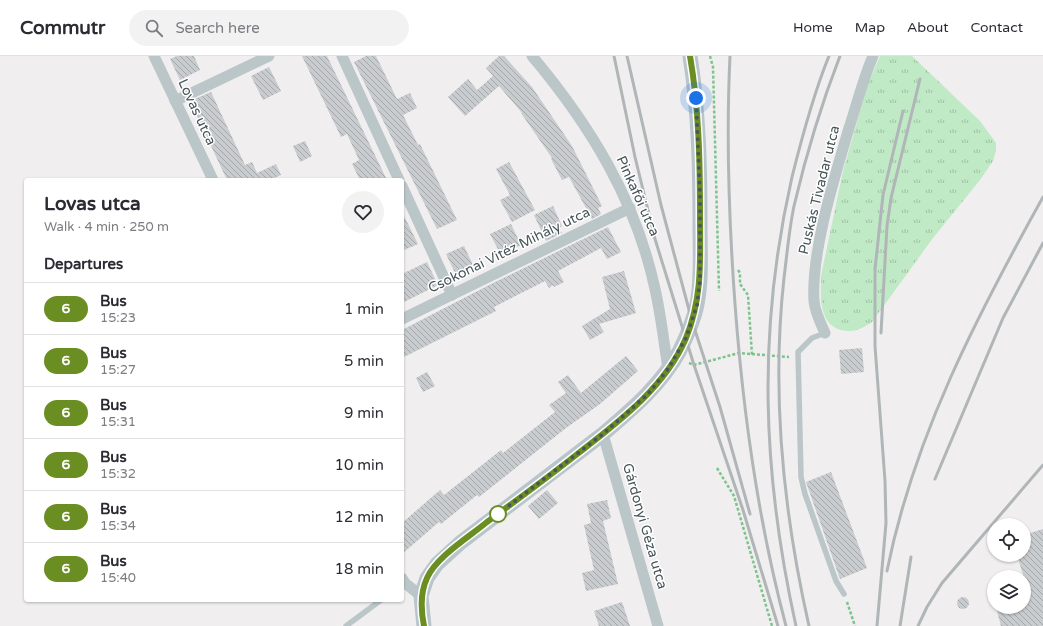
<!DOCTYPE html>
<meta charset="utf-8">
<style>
:root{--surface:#fff;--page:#f2f2f3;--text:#2b2b33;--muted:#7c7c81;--line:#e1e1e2}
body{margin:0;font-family:"Varela Round",sans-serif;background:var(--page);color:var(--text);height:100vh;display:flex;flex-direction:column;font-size:15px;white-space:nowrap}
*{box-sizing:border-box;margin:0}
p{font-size:13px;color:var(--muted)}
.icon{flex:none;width:22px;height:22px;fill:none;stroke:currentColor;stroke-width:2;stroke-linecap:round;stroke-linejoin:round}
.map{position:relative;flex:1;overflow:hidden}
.details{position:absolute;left:24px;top:122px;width:380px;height:424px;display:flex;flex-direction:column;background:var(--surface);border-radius:4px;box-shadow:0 1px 3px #0004}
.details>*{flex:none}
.badge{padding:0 8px;border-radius:13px;font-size:14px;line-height:26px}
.fabs{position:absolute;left:987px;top:462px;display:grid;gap:8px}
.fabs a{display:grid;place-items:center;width:44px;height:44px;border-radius:50%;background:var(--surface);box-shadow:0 1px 3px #0004;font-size:20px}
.you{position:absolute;width:20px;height:20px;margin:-10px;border:3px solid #fff;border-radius:50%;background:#1a73e8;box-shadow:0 0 0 6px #1a73e833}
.map>.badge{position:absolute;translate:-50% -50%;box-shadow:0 0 0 2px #fff}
h2{padding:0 20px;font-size:15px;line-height:36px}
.round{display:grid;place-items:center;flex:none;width:42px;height:42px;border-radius:21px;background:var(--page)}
.headline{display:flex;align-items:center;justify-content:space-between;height:68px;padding:0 20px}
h1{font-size:19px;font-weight:800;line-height:30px}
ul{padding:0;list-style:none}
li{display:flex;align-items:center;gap:12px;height:52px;padding:0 20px;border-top:1px solid var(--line)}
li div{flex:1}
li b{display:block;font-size:15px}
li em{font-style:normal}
li .badge{min-width:44px;font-weight:700;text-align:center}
header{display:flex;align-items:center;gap:24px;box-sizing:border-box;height:56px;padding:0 20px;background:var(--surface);border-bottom:1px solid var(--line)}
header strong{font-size:19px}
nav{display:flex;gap:22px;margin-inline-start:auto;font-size:14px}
.search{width:280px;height:36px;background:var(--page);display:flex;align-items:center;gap:10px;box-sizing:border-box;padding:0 14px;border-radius:22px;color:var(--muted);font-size:15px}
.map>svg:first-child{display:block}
.grass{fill:url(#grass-tufts)}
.building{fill:url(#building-back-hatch)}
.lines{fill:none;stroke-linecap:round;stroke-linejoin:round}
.path{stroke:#7cc48d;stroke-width:2.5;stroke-dasharray:3 2;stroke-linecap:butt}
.lane{stroke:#bbc6c9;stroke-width:5.5}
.street{stroke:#bbc6c9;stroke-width:11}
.secondary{stroke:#b8c6cb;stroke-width:15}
.rail{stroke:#b0b5b7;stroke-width:3}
.line-casing{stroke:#fff;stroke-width:9}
.line{stroke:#6b8e23;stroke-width:6}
.walk{stroke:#485659;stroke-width:4;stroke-dasharray:0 7.2}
.stop-dot{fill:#fff;stroke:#6b8e23;stroke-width:2}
.labels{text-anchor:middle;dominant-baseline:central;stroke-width:3;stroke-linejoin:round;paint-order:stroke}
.street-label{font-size:14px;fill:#485659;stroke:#fff}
</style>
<header>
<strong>Commutr</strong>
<div class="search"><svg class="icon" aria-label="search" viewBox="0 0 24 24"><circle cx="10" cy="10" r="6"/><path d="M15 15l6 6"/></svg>Search here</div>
<nav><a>Home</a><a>Map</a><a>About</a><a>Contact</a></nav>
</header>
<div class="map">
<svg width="1043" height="570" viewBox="0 0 1043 570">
<defs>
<pattern id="grass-tufts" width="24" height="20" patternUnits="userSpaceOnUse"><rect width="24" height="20" fill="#c0eac5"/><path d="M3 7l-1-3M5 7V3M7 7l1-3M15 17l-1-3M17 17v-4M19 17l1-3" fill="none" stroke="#9ec0a3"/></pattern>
<pattern id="building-back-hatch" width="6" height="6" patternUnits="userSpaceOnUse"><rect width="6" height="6" fill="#c8cccf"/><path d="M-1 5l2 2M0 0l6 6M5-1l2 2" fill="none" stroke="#a4a8ab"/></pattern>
</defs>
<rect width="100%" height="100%" fill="#f0eeee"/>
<path class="grass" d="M 880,0 L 912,0 L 980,65 L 996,87 L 996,95 L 993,105 L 980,124 L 933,182 L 872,266 C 861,273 854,277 841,274 C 818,268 821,239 821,220 L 843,115 L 868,28 Z"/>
<g class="building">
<path d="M 177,0 L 194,0 L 200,14 L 180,24 L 170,3 Z"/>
<path d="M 302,0 L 327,0 L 387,124 L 360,124 L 352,108 L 359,104 L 347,78 L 341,81 Z"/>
<path d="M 366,0 L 376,0 L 397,43 L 410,37 L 417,52 L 403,59 L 418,89 L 420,88 L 457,164 L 437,173 L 354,6 Z"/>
<path d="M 499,0 L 504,0 L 532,31 L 572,90 L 602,150 L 598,152 L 601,158 L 592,163 L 569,121 L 562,124 L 551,103 L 552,102 L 521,57 L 522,57 L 499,30 L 465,60 L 448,41 L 468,23 L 477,34 L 493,20 L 486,12 Z"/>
<path d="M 269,11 L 281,35 L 263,44 L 251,20 Z"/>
<path d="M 211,36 L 245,109 L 252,106 L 257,117 L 276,108 L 281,119 L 270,124 L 227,124 L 190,45 Z"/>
<path d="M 305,85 L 312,100 L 300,106 L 293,90 Z"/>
<path d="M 509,106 L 535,154 L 512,166 L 500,144 L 510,139 L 496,113 Z"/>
<path d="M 553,150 L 562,170 L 559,172 L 562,177 L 546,185 L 534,159 Z"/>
<path d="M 402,156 L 418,188 L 402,195 Z"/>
<path d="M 511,168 L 521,189 L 501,199 L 490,178 Z"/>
<path d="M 608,171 L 621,196 L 607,203 L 601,192 L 558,215 L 564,226 L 554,231 L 553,229 L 549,232 L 545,225 L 494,251 L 496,255 L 402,302 L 402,274 L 493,227 Z"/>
<path d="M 464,190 L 474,211 L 456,219 L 446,198 Z"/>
<path d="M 427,206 L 438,229 L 402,247 L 402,218 Z"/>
<path d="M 624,215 L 636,257 L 599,268 L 604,276 L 590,284 L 582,270 L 610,253 L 602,221 Z"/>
<path d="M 862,292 L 864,316 L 841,318 L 839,294 Z"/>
<path d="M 626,300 L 638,315 L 600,348 L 566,372 L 479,441 L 477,439 L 441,468 L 439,466 L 402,498 L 402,467 L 440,434 L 444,439 L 501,394 L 503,397 L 555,356 L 549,349 L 566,337 L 558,326 L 568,319 L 581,337 Z"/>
<path d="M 427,316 L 435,330 L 423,336 L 416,322 Z"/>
<path d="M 831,416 L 867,512 L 840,523 L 806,426 Z"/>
<path d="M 547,434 L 558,447 L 539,463 L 528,450 Z"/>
<path d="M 607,444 L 611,462 L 603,465 L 618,528 L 586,535 L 582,517 L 594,514 L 584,469 L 591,467 L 587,448 Z"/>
<path d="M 1043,473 L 1043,570 L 1001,570 L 996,551 L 1024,551 L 1024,544 L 1030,542 L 1017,499 L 1024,499 L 1024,479 Z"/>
<circle cx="963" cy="547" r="6"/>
<path d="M 622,546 L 630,570 L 599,570 L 594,555 Z"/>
</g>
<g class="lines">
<g class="path">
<path d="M 710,0 L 713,11 L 719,235"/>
<path d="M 738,214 L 740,217 L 740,228 L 748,239 L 752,299"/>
<path d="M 689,307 L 694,309 L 739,297 L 789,301"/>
<path d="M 717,412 L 734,440 L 772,570"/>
<path d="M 847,546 L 855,570"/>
</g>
<g class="lane">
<path d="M 825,277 L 812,282 L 798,296 L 801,421 L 805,438 L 836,525 L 844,538"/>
<path d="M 346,570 L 381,544"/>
</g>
<g class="street">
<path d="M 154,0 L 213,124"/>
<path d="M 342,0 L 399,124"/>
<path d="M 532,0 C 590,69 636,144 655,233 C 661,259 664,287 668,313"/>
<path d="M 175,45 L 269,0"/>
<path d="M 402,130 L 452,239"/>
<path d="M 402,263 L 630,152"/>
<path d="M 825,277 C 820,266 815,256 814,245 C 811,195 835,120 849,72 C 857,48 863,23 873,0"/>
<path d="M 603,378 L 658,570"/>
<path d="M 402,522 L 405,527 L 421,540"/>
</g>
<path class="secondary" d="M 424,570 L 421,540 L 427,522 L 437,508 L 460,487 L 603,378 C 631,354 660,330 679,296 C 686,282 694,264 697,248 C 702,223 700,197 700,172 C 700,115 699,57 690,0"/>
<g class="rail">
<path d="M 614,0 L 635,101 L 655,183 L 694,309 L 743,454 L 778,570"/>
<path d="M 627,0 L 661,149 L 692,265 L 720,351 L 750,458"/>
<path d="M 730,0 C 726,82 729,166 735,248 C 743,356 758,465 786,570"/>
<path d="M 881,277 L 887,170 L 891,142 L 920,23"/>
<path d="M 935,423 L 1003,262 L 1043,187"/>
<path d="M 887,515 C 914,380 977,260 1043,141"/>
<path d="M 796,570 C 762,416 757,275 792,121 C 802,81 813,39 829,0"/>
<path d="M 809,570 C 783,455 771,339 784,222 C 787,198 789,174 794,150 C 806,99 821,49 840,0"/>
<path d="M 877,570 L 886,467 L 885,425 L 875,290 L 875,213 L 883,139 L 903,55"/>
<path d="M 900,570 L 911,501"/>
<path d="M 918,570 L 927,551 L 942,527 L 1043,409"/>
</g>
</g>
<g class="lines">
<g class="line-casing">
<path id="line" d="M 424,570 C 421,555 420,537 427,522 C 436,501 469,481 487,466 C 517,444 547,422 576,399 C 617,367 665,332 686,282 C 703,240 700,202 700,159 C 700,106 699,52 690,0"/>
</g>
<use href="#line" class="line"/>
<path class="walk" d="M 498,458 L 603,378 L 648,338 L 668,313 L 686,282 L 697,249 L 700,224 L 700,139 L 696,42"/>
</g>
<circle class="stop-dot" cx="498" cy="458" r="8"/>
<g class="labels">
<g class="street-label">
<text transform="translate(197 56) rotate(65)">Lovas utca</text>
<text transform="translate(819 134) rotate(-76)">Puskás Tivadar utca</text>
<text transform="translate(638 140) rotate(66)">Pinkafői utca</text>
<text transform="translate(509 194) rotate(-26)">Csokonai Vitéz Mihály utca</text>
<text transform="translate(645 470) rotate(74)">Gárdonyi Géza utca</text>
</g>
</g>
</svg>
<div class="fabs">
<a><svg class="icon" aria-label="locate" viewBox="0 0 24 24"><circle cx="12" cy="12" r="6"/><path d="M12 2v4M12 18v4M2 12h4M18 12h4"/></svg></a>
<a><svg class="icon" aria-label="layers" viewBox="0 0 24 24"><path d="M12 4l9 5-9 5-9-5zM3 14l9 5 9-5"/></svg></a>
</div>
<div class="you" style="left:696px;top:42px"></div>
<section class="details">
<div class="headline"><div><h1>Lovas utca</h1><p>Walk · 4 min · 250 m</p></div><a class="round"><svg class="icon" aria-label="heart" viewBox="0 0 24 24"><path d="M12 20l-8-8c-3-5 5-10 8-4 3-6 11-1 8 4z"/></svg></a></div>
<h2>Departures</h2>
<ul>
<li><span class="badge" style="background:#6b8e23;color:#fff">6</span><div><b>Bus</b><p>15:23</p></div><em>1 min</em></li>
<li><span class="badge" style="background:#6b8e23;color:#fff">6</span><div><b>Bus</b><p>15:27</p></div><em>5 min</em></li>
<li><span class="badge" style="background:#6b8e23;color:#fff">6</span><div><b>Bus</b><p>15:31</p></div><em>9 min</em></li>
<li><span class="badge" style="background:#6b8e23;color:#fff">6</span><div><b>Bus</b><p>15:32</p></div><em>10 min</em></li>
<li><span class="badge" style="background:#6b8e23;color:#fff">6</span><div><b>Bus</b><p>15:34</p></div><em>12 min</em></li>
<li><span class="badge" style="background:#6b8e23;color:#fff">6</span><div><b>Bus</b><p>15:40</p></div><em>18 min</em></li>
</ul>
</section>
</div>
